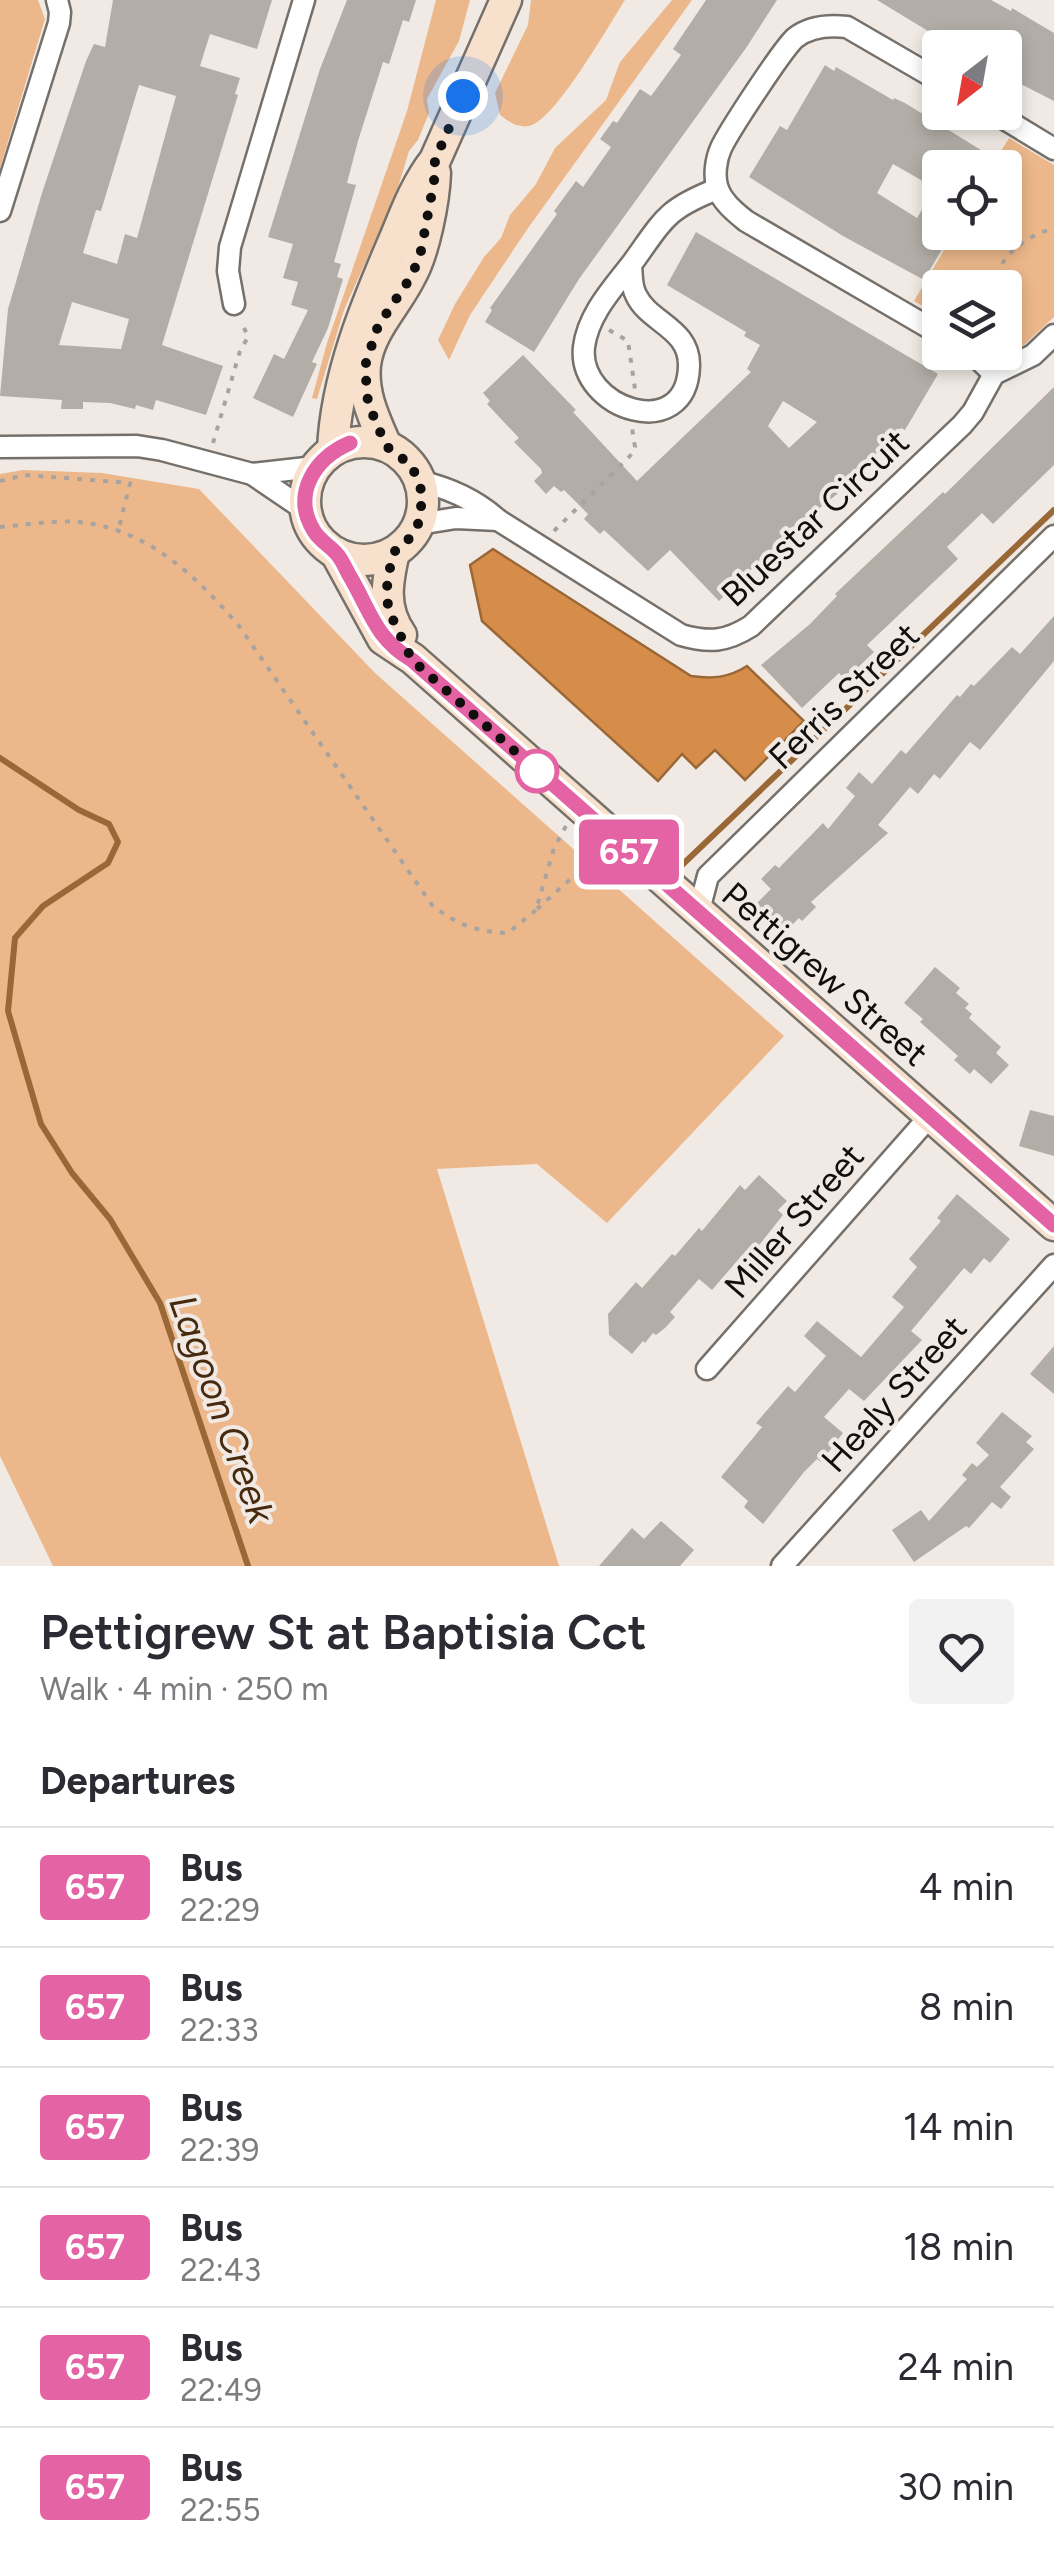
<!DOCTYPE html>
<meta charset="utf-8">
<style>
:root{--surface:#fff;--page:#f2f2f3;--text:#2b2b33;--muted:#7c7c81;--line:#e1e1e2}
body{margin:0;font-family:Figtree,sans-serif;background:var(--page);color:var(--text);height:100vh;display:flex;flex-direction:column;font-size:38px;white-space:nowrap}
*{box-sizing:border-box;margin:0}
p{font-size:32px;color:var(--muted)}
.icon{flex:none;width:55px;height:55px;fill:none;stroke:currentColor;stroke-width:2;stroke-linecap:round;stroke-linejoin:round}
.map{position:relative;height:1566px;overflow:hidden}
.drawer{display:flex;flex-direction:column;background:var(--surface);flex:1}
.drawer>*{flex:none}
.badge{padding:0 20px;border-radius:8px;font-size:35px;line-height:65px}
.needle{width:65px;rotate:211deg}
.fabs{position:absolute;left:922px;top:30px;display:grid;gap:20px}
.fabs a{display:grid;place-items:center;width:100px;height:100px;border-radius:10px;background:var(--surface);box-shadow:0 5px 15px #0003;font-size:50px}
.you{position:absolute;width:50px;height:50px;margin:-25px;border:8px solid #fff;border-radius:50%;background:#1a73e8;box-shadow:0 0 0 15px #1a73e833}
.map>.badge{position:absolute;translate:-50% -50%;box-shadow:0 0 0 5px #fff}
h2{padding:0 40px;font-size:38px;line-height:90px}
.round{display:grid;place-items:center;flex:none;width:105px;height:105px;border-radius:10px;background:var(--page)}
.summary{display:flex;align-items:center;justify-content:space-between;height:170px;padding:0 40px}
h1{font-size:48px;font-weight:600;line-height:75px}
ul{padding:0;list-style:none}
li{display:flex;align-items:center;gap:30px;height:120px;padding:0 40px;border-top:2px solid var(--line)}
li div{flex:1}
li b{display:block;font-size:38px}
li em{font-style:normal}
li .badge{min-width:110px;font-weight:700;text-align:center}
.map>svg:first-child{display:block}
.green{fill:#ecb88b}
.water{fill:#d58d49;stroke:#9a6737;stroke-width:2.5}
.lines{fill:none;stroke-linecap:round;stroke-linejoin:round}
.stream{stroke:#9a6737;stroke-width:6}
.building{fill:#b3ada7;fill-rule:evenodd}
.street-casing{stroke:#76706b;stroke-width:25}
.secondary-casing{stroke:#76706b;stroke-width:35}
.path{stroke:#a9a39f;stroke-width:4;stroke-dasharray:5 8;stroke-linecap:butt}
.street{stroke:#fff;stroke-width:20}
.secondary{stroke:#f7e1cd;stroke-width:30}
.line-casing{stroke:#fff;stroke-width:22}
.line{stroke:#e463a4;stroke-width:15}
.walk{stroke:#110f0d;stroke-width:10;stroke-dasharray:0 18}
.stop-dot{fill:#fff;stroke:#e463a4;stroke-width:5}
.labels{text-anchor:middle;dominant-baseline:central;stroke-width:8;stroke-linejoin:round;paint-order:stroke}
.street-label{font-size:35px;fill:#110f0d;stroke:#f1eae4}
.water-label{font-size:38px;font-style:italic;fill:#472a0d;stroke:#f1eae4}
</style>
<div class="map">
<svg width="1054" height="1566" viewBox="0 0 1054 1566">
<rect width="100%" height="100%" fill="#f1eae4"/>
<g class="green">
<path d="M 0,0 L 38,0 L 45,19 L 0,168 Z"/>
<path d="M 436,0 L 470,0 L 459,41 L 427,99 L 429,113 L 418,140 L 409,151 L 396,194 L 344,310 L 317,399 L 312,398 L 327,343 L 407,111 Z"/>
<path d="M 531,0 L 625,0 C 609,25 554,122 529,126 C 517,128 509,122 500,115 L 495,93 L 528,25 Z"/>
<path d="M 672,0 L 692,0 L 526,231 L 470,315 L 449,360 L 438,340 L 455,304 L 484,257 L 501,238 L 510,215 L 536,184 L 555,148 L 606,100 L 620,62 Z"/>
<path d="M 1009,138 L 1054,165 L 1054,317 L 1024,345 L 1005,352 L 1005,288 L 940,288 L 940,316 L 914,301 L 954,233 L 1005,232 L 1005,168 L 991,167 Z"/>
<path d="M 23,470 L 102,473 L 199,489 L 375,673 L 784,1036 L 607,1223 L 537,1164 L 437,1169 L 559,1566 L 53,1566 L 0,1456 L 0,474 Z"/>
</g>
<path class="water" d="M 493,549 L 691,676 C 713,679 728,678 747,666 L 804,721 L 745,780 L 715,750 L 696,768 L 682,754 L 658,781 L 482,621 L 470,565 Z"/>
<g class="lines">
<g class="stream">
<path d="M 0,758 L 79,810 L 109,824 L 118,842 L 108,863 L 43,906 L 15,938 L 8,1011 L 41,1124 L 72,1173 L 110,1219 L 160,1303 L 248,1566"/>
<path d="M 681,866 L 1054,510"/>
</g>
</g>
<g class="building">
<path d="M 113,0 L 272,0 L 257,49 L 210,34 L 200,66 L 240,78 L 235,94 L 238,95 L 162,345 L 223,366 L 206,415 L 156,400 L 153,410 L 136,405 L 135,409 L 110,403 L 83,402 L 83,409 L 61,409 L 62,400 L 0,396 L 8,309 L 42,193 L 86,61 L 94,44 L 105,47 ZM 139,85 L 176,96 L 137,238 L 125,234 L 117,264 L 83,253 L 96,210 L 101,211 ZM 72,302 L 129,319 L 121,349 L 59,345 Z"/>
<path d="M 347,0 L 416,0 L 409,22 L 403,20 L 389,64 L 383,62 L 358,141 L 347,183 L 356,185 L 334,262 L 341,264 L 337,277 L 343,279 L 328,328 L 312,362 L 317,364 L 293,417 L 253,398 L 274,354 L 284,359 L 308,310 L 291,305 L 298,282 L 283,278 L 293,244 L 268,237 L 320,69 Z"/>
<path d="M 706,0 L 777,0 L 746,48 L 579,279 L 534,352 L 485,322 L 492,310 L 490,308 L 557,214 L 554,211 L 576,181 L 583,187 L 611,147 L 600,139 L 613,121 L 617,123 L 640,89 L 651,96 L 681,55 L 673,49 Z"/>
<path d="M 877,0 L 991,0 L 1011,11 L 1012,8 L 1054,33 L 1054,101 L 1005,76 L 1005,48 L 956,48 Z"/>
<path d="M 825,65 L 834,71 L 836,67 L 893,100 L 894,98 L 905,103 L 1010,168 L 940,168 L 940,232 L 951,234 L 924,280 L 843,236 L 749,177 L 780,126 L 787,130 ZM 893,164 L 935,188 L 917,218 L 877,193 Z"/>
<path d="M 696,232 L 938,374 L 905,430 L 901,428 L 836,495 L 801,523 L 804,526 L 768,560 L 764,557 L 719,601 L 670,550 L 648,571 L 604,530 L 600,534 L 584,519 L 588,514 L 564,490 L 561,492 L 554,486 L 546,494 L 534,481 L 542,473 L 541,469 L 514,442 L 519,438 L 487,404 L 490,401 L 483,393 L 523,355 L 576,410 L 573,412 L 637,481 L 751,372 L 747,369 L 760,345 L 744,336 L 746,332 L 667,285 ZM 783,401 L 817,422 L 789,448 L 768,426 Z"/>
<path d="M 1054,387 L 1054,465 L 993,524 L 982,513 L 947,547 L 958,559 L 867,645 L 874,652 L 845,680 L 839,673 L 802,708 L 761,665 L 810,624 L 837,596 L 835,594 L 943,492 L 945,494 Z"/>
<path d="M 1054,616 L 1054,661 L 980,750 L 970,742 L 940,779 L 934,774 L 918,794 L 910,787 L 878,825 L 888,833 L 811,902 L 816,907 L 802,921 L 799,918 L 785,932 L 778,925 L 776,928 L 755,905 L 771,889 L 761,879 L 775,865 L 779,868 L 823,823 L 828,829 L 855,796 L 846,788 L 859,772 L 872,784 L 901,750 L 906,754 L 957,695 L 960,697 L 971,684 L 974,686 L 1012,647 L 1020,654 Z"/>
<path d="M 935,967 L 960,988 L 956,993 L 969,1004 L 965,1008 L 972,1014 L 969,1018 L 1001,1047 L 996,1053 L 1009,1065 L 991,1084 L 974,1069 L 970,1074 L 954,1060 L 958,1056 L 920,1022 L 923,1019 L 904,1003 Z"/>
<path d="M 1030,1110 L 1054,1116 L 1054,1156 L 1019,1146 Z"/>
<path d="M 759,1175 L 787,1201 L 778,1210 L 783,1215 L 756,1249 L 751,1245 L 712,1290 L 699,1279 L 670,1312 L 675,1317 L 665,1328 L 656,1335 L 653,1333 L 645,1343 L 643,1341 L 632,1354 L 609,1335 L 608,1314 L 636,1282 L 642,1288 L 672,1254 L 675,1256 L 699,1228 L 702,1231 L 740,1185 L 745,1190 Z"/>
<path d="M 957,1194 L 1010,1239 L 990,1263 L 984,1258 L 971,1274 L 964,1268 L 911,1331 L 922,1340 L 864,1401 L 849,1389 L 824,1417 L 843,1433 L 821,1462 L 817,1459 L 804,1472 L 763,1524 L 744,1507 L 748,1501 L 721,1477 L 762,1427 L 756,1423 L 788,1386 L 795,1392 L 826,1356 L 804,1336 L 817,1321 L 861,1357 L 904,1307 L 892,1297 L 917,1267 L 909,1259 L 941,1221 L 937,1218 Z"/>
<path d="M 1054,1346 L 1054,1394 L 1030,1374 Z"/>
<path d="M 1002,1412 L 1032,1436 L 1026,1442 L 1034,1449 L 1000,1487 L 1011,1497 L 1001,1509 L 992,1502 L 969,1528 L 966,1526 L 914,1562 L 892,1530 L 921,1510 L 929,1521 L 967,1479 L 962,1475 L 972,1463 L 977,1467 L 989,1455 L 976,1443 Z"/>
<path d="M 661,1521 L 694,1550 L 680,1566 L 599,1566 L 632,1528 L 644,1539 Z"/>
</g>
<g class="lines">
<g class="street-casing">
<g id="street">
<path d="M 940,81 L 847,27 C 829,25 810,26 795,38 C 782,50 729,131 721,148 C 716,159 714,175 717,186 C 721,201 735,212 746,221 L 940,334"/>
<path d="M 993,112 L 1054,149"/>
<path d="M 0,211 L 59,23 L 60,12 L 57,0"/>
<path d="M 631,265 C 632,275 631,286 636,295 C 649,323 690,328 689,366 C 687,445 577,409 584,347 C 588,314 614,287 633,262 C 664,219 666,209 717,189"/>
<path d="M 234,304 L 228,271 L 230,247 L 304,0"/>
<path d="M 971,352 L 994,374"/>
<path d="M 0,447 L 137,446 L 162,450 L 252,474 L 305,510"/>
<path d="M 252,474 L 315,467"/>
<path d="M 419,481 C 449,488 475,499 498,520 L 681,635 C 709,643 726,642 751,626 L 962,425 L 973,412 L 994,374 L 1033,355 L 1054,335"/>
<path d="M 419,524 L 456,518 L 498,520"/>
<path d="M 698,914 L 708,876 L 1054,536"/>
<path d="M 707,1369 L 930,1116"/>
<path d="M 782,1566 L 1054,1265"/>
</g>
</g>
<g class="secondary-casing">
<g id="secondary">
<circle cx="364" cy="501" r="59"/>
<path d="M 386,446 C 375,420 362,395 365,365 C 369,331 395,307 410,277 C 424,253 434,201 435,173"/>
<path d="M 333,450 C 336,376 367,303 396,236 C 407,209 417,183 435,160 L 506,0"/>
<path d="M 394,552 C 387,582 382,608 401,635"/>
<path d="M 336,553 L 383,639 L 413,659 L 1054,1225"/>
</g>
</g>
<g class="path">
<path d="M 993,288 C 999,255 1024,237 1054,228"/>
<path d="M 609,330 L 628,341 L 635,389"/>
<path d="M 213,443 L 240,351 L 248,337 L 241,321"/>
<path d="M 0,481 L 25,475 L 130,483 L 118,532"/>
<path d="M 0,527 C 25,525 54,520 79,522 C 148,529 196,576 239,626 L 432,905 C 456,924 476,932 508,933 L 536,910"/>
<path d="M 554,531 L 632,454 L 635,447 L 632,428"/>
<path d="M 566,826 L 554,848 L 536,910 L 596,856"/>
</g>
<use href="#street" class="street"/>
<use href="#secondary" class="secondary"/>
</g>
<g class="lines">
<g class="line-casing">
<path id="line" d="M 350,443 C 315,458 291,494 314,531 C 320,541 329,545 336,553 C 341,558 345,567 348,573 C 370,609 374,638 412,660 L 1054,1225"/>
</g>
<use href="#line" class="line"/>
<path class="walk" d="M 463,96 L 435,160 L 434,182 L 420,256 L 411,277 L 378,326 L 365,366 L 368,403 L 386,446 L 412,466 L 423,495 L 418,524 L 408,540 L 394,552 L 387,580 L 388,609 L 412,660 L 537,771"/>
</g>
<circle class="stop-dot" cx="537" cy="771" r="20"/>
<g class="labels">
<g class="street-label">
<text transform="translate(815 518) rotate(-43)">Bluestar Circuit</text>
<text transform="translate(844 696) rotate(-44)">Ferris Street</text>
<text transform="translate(825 974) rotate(41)">Pettigrew Street</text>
<text transform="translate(794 1221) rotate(-49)">Miller Street</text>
<text transform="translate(894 1394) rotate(-48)">Healy Street</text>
</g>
<g class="water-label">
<text transform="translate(222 1409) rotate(70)">Lagoon Creek</text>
</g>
</g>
</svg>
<div class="fabs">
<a><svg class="needle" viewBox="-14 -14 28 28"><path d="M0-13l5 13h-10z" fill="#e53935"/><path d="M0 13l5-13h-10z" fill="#7c7c81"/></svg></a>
<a><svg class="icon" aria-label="locate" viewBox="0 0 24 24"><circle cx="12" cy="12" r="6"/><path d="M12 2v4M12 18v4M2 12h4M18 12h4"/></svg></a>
<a><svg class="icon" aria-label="layers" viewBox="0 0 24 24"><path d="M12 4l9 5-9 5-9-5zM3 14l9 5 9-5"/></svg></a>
</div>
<div class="you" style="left:463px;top:96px"></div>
<b class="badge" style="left:629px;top:852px;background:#e463a4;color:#fff">657</b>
</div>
<section class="drawer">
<div class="summary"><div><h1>Pettigrew St at Baptisia Cct</h1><p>Walk · 4 min · 250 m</p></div><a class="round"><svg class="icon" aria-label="heart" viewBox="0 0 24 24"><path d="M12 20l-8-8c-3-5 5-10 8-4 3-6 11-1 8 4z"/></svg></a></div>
<h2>Departures</h2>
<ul>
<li><span class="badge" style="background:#e463a4;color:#fff">657</span><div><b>Bus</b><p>22:29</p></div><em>4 min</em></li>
<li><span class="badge" style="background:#e463a4;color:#fff">657</span><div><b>Bus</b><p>22:33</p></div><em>8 min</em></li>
<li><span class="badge" style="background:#e463a4;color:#fff">657</span><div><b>Bus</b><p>22:39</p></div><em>14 min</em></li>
<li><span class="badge" style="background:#e463a4;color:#fff">657</span><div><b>Bus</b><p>22:43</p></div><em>18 min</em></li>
<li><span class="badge" style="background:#e463a4;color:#fff">657</span><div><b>Bus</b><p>22:49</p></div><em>24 min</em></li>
<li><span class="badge" style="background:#e463a4;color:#fff">657</span><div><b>Bus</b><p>22:55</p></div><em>30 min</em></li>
</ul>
</section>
